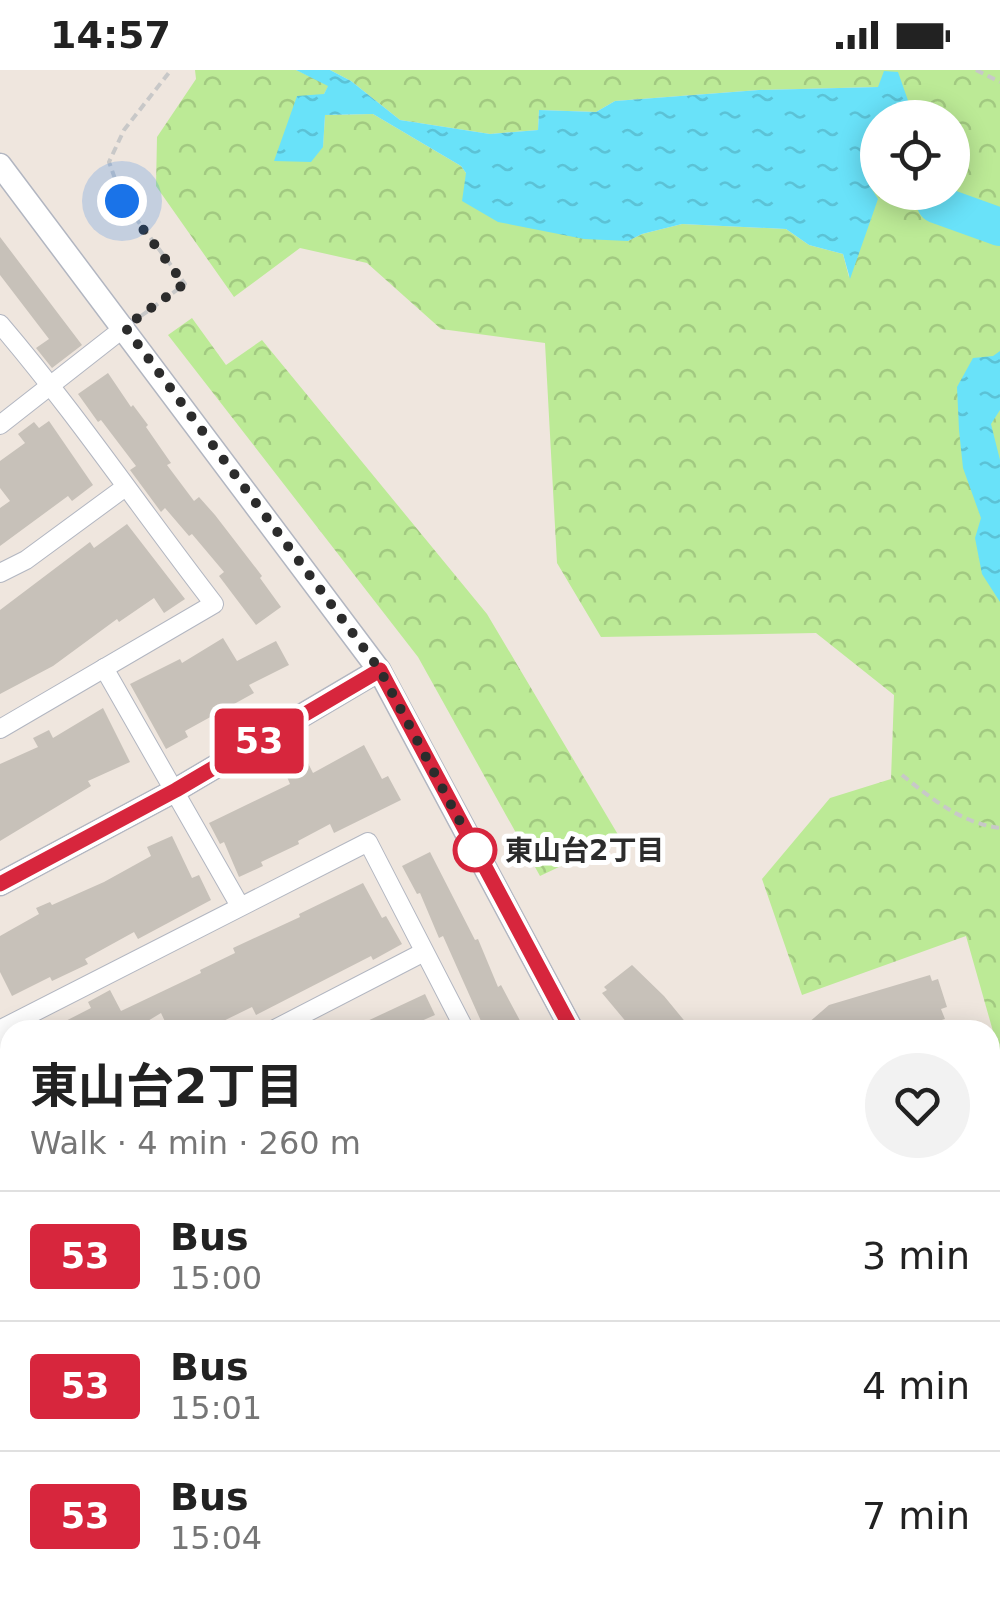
<!DOCTYPE html>
<meta charset="utf-8">
<style>
:root{--surface:#fff;--page:#f2f2f2;--text:#222;--muted:#767676;--line:#e0e0e0}
body{margin:0;font-family:"DejaVu Sans","Noto Sans JP",sans-serif;background:var(--page);color:var(--text);height:100vh;display:flex;flex-direction:column;font-size:38px;white-space:nowrap}
*{box-sizing:border-box;margin:0}
p{font-size:32px;color:var(--muted)}
.icon{flex:none;width:55px;height:55px;fill:none;stroke:currentColor;stroke-width:2;stroke-linecap:round;stroke-linejoin:round}
.map{position:relative;flex:1;overflow:hidden}
.details{position:absolute;left:0px;top:950px;width:1000px;height:582px;display:flex;flex-direction:column;background:var(--surface);border-radius:30px 30px 0 0;box-shadow:0 5px 25px #0003}
.details>*{flex:none}
.badge{padding:0 20px;border-radius:8px;font-size:35px;line-height:65px}
.tools{position:absolute;left:860px;top:30px;display:grid;gap:20px}
.tools a{display:grid;place-items:center;width:110px;height:110px;border-radius:50%;background:var(--surface);box-shadow:0 5px 25px #0003;font-size:50px}
.you{position:absolute;width:50px;height:50px;margin:-25px;border:8px solid #fff;border-radius:50%;background:#1a73e8;box-shadow:0 0 0 15px #1a73e833}
.map>.badge{position:absolute;translate:-50% -50%;box-shadow:0 0 0 5px #fff}
.round{display:grid;place-items:center;flex:none;width:105px;height:105px;border-radius:52px;background:var(--page)}
.headline{display:flex;align-items:center;justify-content:space-between;height:170px;padding:0 30px}
h1{font-size:48px;font-weight:700;line-height:75px}
ul{padding:0;list-style:none}
li{display:flex;align-items:center;gap:30px;height:130px;padding:0 30px;border-top:2px solid var(--line)}
li div{flex:1}
li b{display:block;font-size:38px}
li em{font-style:normal}
li .badge{min-width:110px;font-weight:700;text-align:center}
.status{display:flex;justify-content:space-between;align-items:center;height:70px;padding:0 50px;background:var(--surface);direction:ltr}
.status svg{height:28px;fill:currentColor}
.map>svg:first-child{display:block}
.forest{fill:url(#forest-crowns)}
.water{fill:url(#water-ripples)}
.lines{fill:none;stroke-linecap:round;stroke-linejoin:round}
.river{stroke:#69e2f9;stroke-width:38}
.building{fill:#c7c1b9}
.service-casing{stroke:#b2b6c1;stroke-width:11}
.minor-casing{stroke:#b2b6c1;stroke-width:20}
.tertiary-casing{stroke:#b2b6c1;stroke-width:25}
.path{stroke:#c8c8c8;stroke-width:4;stroke-dasharray:8 5;stroke-linecap:butt}
.service{stroke:#fff;stroke-width:9}
.minor{stroke:#fff;stroke-width:18}
.tertiary{stroke:#fff;stroke-width:22}
.line-casing{stroke:#fff;stroke-width:22}
.line{stroke:#d7263d;stroke-width:15}
.walk{stroke:#2c2c2c;stroke-width:10;stroke-dasharray:0 18}
.stop-dot{fill:#fff;stroke:#d7263d;stroke-width:5}
.labels{text-anchor:middle;dominant-baseline:central;stroke-width:10;stroke-linejoin:round;paint-order:stroke}
.stop-label{font-size:28px;font-weight:bold;fill:#2c2c2c;stroke:#fff;text-anchor:start}
</style>
<div class="status"><b>14:57</b><svg viewBox="0 0 49 12"><path d="M0 12V9h3v3zM5 12V6h3v6zM10 12V3h3v9zM15 12V0h3v12zM26 1h20v11H26zM47 4h2v5h-2z"/></svg></div>
<div class="map">
<svg width="1000" height="1531" viewBox="0 0 1000 1531">
<defs>
<pattern id="forest-crowns" width="20" height="18" patternUnits="userSpaceOnUse" patternTransform="scale(2.5)"><rect width="20" height="18" fill="#bcea96"/><path d="M2 6a3 3 0 1 1 6 0M12 15a3 3 0 1 1 6 0" fill="none" stroke="#a2c981"/></pattern>
<pattern id="water-ripples" width="26" height="14" patternUnits="userSpaceOnUse" patternTransform="scale(2.5)"><rect width="26" height="14" fill="#69e2f9"/><path d="M2 4q2-2 4 0t4 0M15 11q2-2 4 0t4 0" fill="none" stroke="#5bc2d6"/></pattern>
</defs>
<rect width="100%" height="100%" fill="#efe6de"/>
<g class="forest">
<path d="M 195,0 L 296,0 L 329,15 L 324,24 L 323,77 L 325,45 L 373,44 L 461,96 L 466,103 L 628,171 L 642,164 L 682,154 L 786,159 L 809,175 L 843,184 L 849,207 L 874,97 L 877,99 L 878,122 L 952,122 L 952,48 L 908,47 L 911,38 L 878,17 L 759,20 L 615,31 L 596,42 L 539,40 L 538,60 L 490,64 L 400,50 L 351,11 L 330,0 L 1000,0 L 1000,986 L 966,866 L 802,925 L 762,809 L 830,728 L 891,709 L 894,625 L 816,563 L 601,567 L 557,493 L 545,273 L 441,259 L 367,193 L 300,178 L 234,227 L 156,116 L 157,67 L 196,9 Z"/>
<path d="M 192,248 L 226,295 L 262,270 L 487,544 L 620,768 L 540,806 L 418,587 L 168,265 Z"/>
<path d="M 1000,1008 L 1000,1391 L 990,1390 L 990,1014 Z"/>
<path d="M 57,1523 L 359,1522 L 365,1527 L 362,1531 L 53,1531 Z"/>
<path d="M 823,1523 L 931,1523 L 931,1531 L 829,1531 Z"/>
</g>
<g class="water">
<path d="M 296,0 L 330,0 L 351,11 L 400,50 L 490,64 L 538,60 L 539,40 L 596,42 L 615,31 L 759,20 L 878,17 L 884,1 L 898,2 L 911,39 L 908,47 L 878,48 L 877,99 L 874,97 L 868,113 L 878,129 L 850,209 L 843,184 L 809,175 L 786,159 L 682,154 L 642,164 L 628,171 L 584,169 L 498,152 L 462,131 L 466,103 L 461,96 L 373,44 L 325,45 L 323,77 L 311,92 L 274,91 L 297,26 L 324,24 L 328,16 Z"/>
<path d="M 1000,281 L 1000,340 L 991,354 L 1000,390 L 1000,532 L 982,504 L 975,468 L 981,448 L 963,398 L 959,360 L 957,317 L 973,288 L 993,286 Z"/>
</g>
<g class="lines">
<path class="river" d="M 936,134 L 1000,157"/>
</g>
<g class="building">
<path d="M 0,167 L 82,275 L 52,298 L 36,278 L 49,269 L 0,205 Z"/>
<path d="M 108,303 L 131,337 L 133,335 L 148,355 L 146,357 L 171,393 L 167,395 L 194,431 L 199,427 L 215,445 L 262,506 L 260,508 L 281,537 L 256,555 L 219,506 L 224,502 L 192,464 L 189,466 L 165,438 L 161,442 L 130,400 L 136,396 L 101,350 L 98,352 L 78,324 Z"/>
<path d="M 49,351 L 93,415 L 72,431 L 68,426 L 0,476 L 0,438 L 10,431 L 0,418 L 0,391 L 25,373 L 18,364 L 34,352 L 39,358 Z"/>
<path d="M 127,454 L 185,529 L 164,543 L 154,528 L 119,552 L 117,549 L 53,596 L 0,624 L 0,540 L 90,472 L 94,478 Z"/>
<path d="M 223,568 L 237,591 L 276,571 L 289,595 L 249,615 L 254,623 L 185,661 L 188,667 L 166,679 L 130,614 L 180,589 L 182,593 Z"/>
<path d="M 103,638 L 130,692 L 88,711 L 91,716 L 0,771 L 0,694 L 38,677 L 33,668 L 49,660 L 53,668 Z"/>
<path d="M 364,675 L 382,709 L 388,706 L 401,730 L 334,763 L 330,754 L 298,771 L 299,774 L 261,792 L 263,796 L 239,807 L 224,772 L 220,774 L 209,753 L 290,714 L 285,702 L 307,691 L 313,703 Z"/>
<path d="M 172,766 L 192,808 L 199,805 L 211,830 L 138,869 L 134,862 L 85,889 L 88,894 L 52,911 L 50,907 L 12,926 L 0,902 L 0,866 L 39,844 L 36,838 L 50,832 L 52,835 L 104,812 L 151,786 L 147,777 Z"/>
<path d="M 430,782 L 475,870 L 478,869 L 498,917 L 501,915 L 525,960 L 485,960 L 443,866 L 439,868 L 420,823 L 417,824 L 402,796 Z"/>
<path d="M 363,813 L 382,848 L 386,846 L 402,874 L 373,890 L 371,886 L 256,945 L 252,937 L 205,960 L 169,960 L 161,943 L 133,960 L 48,960 L 91,938 L 88,932 L 110,920 L 121,941 L 201,903 L 200,900 L 235,883 L 233,878 L 300,847 L 299,844 Z"/>
<path d="M 632,895 L 664,926 L 692,960 L 633,960 L 602,923 L 607,920 L 604,917 Z"/>
<path d="M 930,905 L 932,911 L 938,909 L 947,937 L 941,939 L 945,949 L 910,960 L 800,960 L 829,935 Z"/>
<path d="M 425,924 L 435,945 L 401,960 L 348,960 Z"/>
</g>
<g class="lines">
<g class="service-casing">
<path id="service" d="M 0,1192 L 10,1196"/>
</g>
<g class="minor-casing">
<g id="minor">
<path d="M 0,254 C 76,343 142,441 214,534 L 0,659"/>
<path d="M 0,355 L 125,257"/>
<path d="M 0,503 L 26,490 L 124,418"/>
<path d="M 104,598 L 240,836"/>
<path d="M 273,960 L 424,882"/>
<path d="M 0,1042 L 5,957 L 368,772 L 465,960"/>
<path d="M 0,1131 L 10,1131"/>
<path d="M 0,1280 L 10,1283"/>
<path d="M 0,1379 L 10,1380"/>
<path d="M 0,1463 L 10,1461"/>
</g>
</g>
<g class="tertiary-casing">
<g id="tertiary">
<path d="M 0,95 L 379,600 L 572,960"/>
<path d="M 0,814 L 176,720 L 379,600"/>
<path d="M 610,1531 L 621,1522"/>
</g>
</g>
<g class="path">
<path d="M 976,0 L 1000,12"/>
<path d="M 141,246 L 185,214 L 123,131 L 109,92 L 124,60 L 171,0"/>
<path d="M 902,705 C 932,729 961,753 1000,758"/>
</g>
<use href="#service" class="service"/>
<use href="#minor" class="minor"/>
<use href="#tertiary" class="tertiary"/>
</g>
<g class="lines">
<g class="line-casing">
<path id="line" d="M 0,814 L 176,720 L 380,600 L 572,960"/>
</g>
<use href="#line" class="line"/>
<path class="walk" d="M 122,131 L 184,214 L 125,257 L 380,600 L 475,780"/>
</g>
<circle class="stop-dot" cx="475" cy="780" r="20"/>
<g class="labels">
<g class="stop-label">
<text x="505" y="780">東山台2丁目</text>
</g>
</g>
</svg>
<div class="tools">
<a><svg class="icon" aria-label="locate" viewBox="0 0 24 24"><circle cx="12" cy="12" r="6"/><path d="M12 2v4M12 18v4M2 12h4M18 12h4"/></svg></a>
</div>
<div class="you" style="left:122px;top:131px"></div>
<b class="badge" style="left:259px;top:671px;background:#d7263d;color:#fff">53</b>
<section class="details">
<div class="headline"><div><h1>東山台2丁目</h1><p>Walk · 4 min · 260 m</p></div><a class="round"><svg class="icon" aria-label="heart" viewBox="0 0 24 24"><path d="M12 20l-8-8c-3-5 5-10 8-4 3-6 11-1 8 4z"/></svg></a></div>
<ul>
<li><span class="badge" style="background:#d7263d;color:#fff">53</span><div><b>Bus</b><p>15:00</p></div><em>3 min</em></li>
<li><span class="badge" style="background:#d7263d;color:#fff">53</span><div><b>Bus</b><p>15:01</p></div><em>4 min</em></li>
<li><span class="badge" style="background:#d7263d;color:#fff">53</span><div><b>Bus</b><p>15:04</p></div><em>7 min</em></li>
</ul>
</section>
</div>
